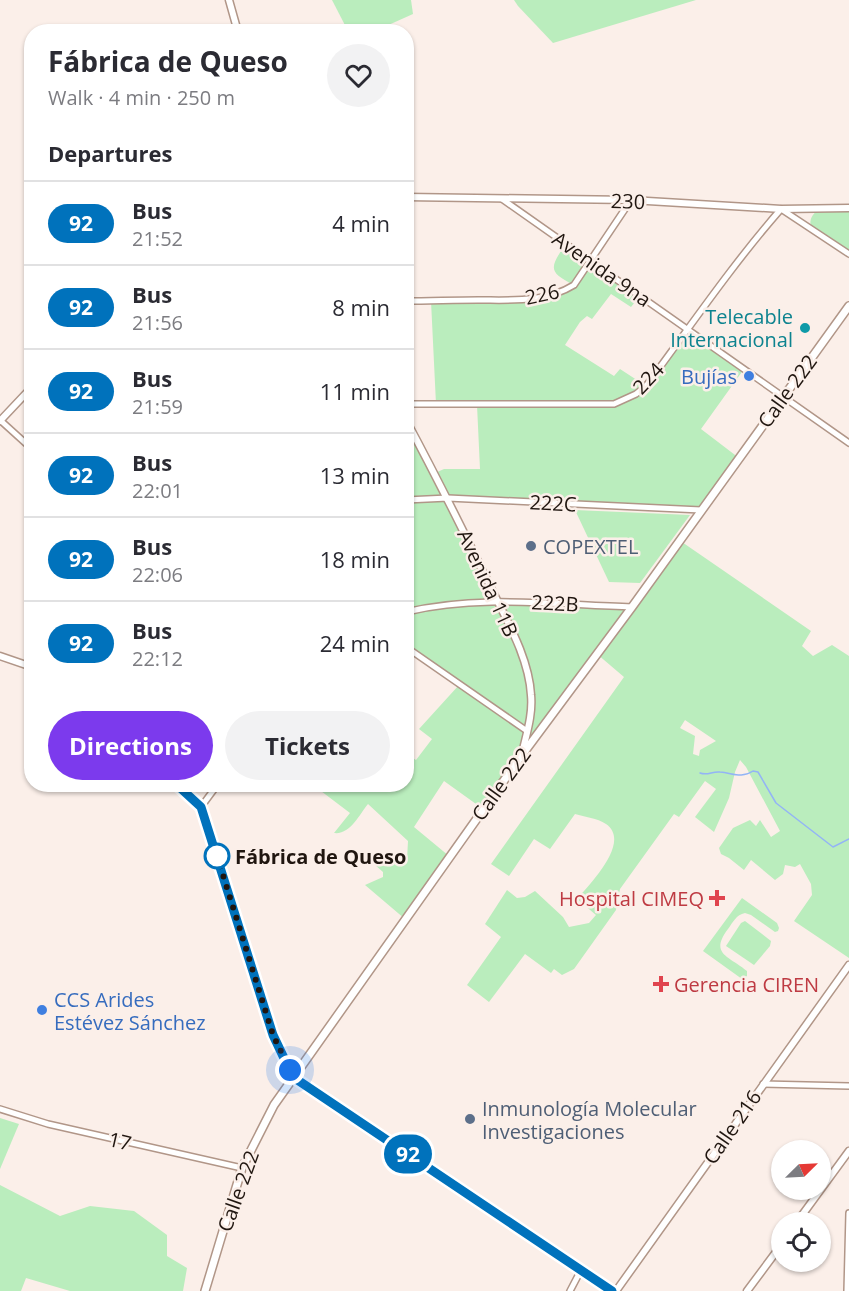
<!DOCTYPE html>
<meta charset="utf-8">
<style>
:root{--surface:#fff;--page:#f2f2f3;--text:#2b2b33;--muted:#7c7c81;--line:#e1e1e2;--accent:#7c3aed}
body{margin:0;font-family:"Open Sans",sans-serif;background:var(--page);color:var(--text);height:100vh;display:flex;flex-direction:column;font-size:22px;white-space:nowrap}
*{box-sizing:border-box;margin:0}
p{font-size:20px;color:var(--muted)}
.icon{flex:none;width:33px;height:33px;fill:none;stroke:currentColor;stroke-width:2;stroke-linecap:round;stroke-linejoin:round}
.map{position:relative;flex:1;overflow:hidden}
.side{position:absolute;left:24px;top:24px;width:390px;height:768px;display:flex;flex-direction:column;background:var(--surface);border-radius:24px;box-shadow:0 2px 4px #0004}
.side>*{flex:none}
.badge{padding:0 12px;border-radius:20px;font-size:21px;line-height:39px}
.needle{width:39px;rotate:66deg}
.buttons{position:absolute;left:771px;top:1140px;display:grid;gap:12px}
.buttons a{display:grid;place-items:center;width:60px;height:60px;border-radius:50%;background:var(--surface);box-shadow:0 2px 4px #0004;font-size:30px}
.you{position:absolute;width:30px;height:30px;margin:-15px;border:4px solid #fff;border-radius:50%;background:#1a73e8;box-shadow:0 0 0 9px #1a73e833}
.map>.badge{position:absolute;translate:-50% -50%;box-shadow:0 0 0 3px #fff}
h2{padding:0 24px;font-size:22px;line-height:54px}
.round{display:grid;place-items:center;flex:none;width:63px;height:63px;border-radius:32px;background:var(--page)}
.headline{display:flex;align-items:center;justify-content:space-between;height:102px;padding:0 24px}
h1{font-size:28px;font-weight:700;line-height:45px}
.action{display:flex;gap:12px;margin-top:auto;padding:12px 24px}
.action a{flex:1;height:69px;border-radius:36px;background:var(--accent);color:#fff;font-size:24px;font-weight:700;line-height:69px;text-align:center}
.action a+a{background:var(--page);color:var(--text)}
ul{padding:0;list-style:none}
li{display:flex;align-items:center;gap:18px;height:84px;padding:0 24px;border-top:2px solid var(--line)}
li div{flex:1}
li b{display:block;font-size:22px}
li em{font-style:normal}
li .badge{min-width:66px;font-weight:700;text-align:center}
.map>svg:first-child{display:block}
.green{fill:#baedbd;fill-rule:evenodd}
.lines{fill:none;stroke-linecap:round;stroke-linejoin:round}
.stream{stroke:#93b4f6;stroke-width:1.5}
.minor-casing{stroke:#b19688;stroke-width:8}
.tertiary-casing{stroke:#b19688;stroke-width:9}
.secondary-casing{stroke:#b19688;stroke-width:10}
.minor{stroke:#fff;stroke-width:5}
.tertiary{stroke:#fff;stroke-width:6}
.secondary{stroke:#fff;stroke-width:7}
.line-casing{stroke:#fff;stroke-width:14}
.line{stroke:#0072bc;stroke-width:9}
.walk{stroke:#201610;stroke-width:6;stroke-dasharray:0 10.8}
.culture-dot{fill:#0f9aa8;stroke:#fbefe9;stroke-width:2}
.shop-dot{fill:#3f7fe0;stroke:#fbefe9;stroke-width:2}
.service-dot{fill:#5c6f8a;stroke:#fbefe9;stroke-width:2}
.stop-dot{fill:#fff;stroke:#0072bc;stroke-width:3}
.health-dot{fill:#e0444e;stroke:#fbefe9;stroke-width:2}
.labels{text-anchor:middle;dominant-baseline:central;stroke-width:5;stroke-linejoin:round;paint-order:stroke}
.street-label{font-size:20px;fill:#201610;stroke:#fbefe9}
.culture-label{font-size:20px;fill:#0d838f;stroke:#fbefe9;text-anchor:end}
.shop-label{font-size:20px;fill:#366cbe;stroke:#fbefe9;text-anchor:end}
.service-label{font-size:20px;fill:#4e5e75;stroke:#fbefe9;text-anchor:start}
.stop-label{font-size:20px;font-weight:bold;fill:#201610;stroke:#fbefe9;text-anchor:start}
.health-label{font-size:20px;fill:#be3a42;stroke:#fbefe9;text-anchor:end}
</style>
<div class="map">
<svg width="849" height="1291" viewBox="0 0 849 1291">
<rect width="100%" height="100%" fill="#fbefe9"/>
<g class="green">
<path d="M 332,0 L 411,0 L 413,14 L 375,31 L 348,31 Z"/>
<path d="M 514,0 L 696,0 L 553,43 L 518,6 Z"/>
<path d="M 849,208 L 849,254 C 833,244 793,229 819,209 Z"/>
<path d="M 566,243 L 640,296 L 631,307 L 611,294 L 592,319 L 587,316 L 580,322 L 565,345 L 614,376 L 620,369 L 646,386 L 687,329 L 744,369 L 701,429 L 739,458 L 701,510 L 448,498 L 498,603 L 632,607 L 679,540 L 811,631 L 802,646 L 813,656 L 832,645 L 849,656 L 849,958 L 794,921 L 812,895 L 811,884 L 800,864 L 795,867 L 785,865 L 783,874 L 775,880 L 751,860 L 744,870 L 729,858 L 721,854 L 719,848 L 733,828 L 750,820 L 756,826 L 760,820 L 771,837 L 780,831 L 746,767 L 740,760 L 735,772 L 729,798 L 714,832 L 695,817 L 716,789 L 705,781 L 679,817 L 674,814 L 620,889 L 616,910 L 574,969 L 562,975 L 554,969 L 551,973 L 525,954 L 489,1002 L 467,985 L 501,937 L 485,924 L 507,890 L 517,898 L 525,897 L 535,891 L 563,917 L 569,927 L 589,923 L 596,915 L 577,899 C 589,885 632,842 606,824 C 597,818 585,817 575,814 L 550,849 L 534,839 L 509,876 L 491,864 L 624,677 L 597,654 L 483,809 L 444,781 L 414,827 L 449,856 L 405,919 L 365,885 L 383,877 L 383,872 L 367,858 L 407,860 L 408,841 L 368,804 C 359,815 350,835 334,833 L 350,813 L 313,785 L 406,784 L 407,754 L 416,760 L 432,739 L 419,729 L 459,685 L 407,647 L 407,420 L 435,473 L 444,469 L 480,469 L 477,405 L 436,404 L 431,301 L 527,300 L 554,295 L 574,285 C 546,271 551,267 566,243 ZM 685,720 L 716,741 L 700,750 L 699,756 L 693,754 L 695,736 L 680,728 Z"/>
<path d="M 575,510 L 690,515 L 640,583 L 609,582 Z"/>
<path d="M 742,898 L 777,923 L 779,928 L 778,931 L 775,932 L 751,915 L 745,913 C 736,915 733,922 728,929 C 709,954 729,956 747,971 L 747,976 L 742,979 L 703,951 Z"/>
<path d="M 745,921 L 771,941 L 770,946 L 754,965 L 726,946 L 741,923 Z"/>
<path d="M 0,1118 L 19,1124 L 0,1169 Z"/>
<path d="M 0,1185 L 60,1216 L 90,1206 L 134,1211 L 167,1235 L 167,1256 L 187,1268 L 183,1291 L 70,1291 L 26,1278 L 21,1291 L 0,1291 Z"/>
</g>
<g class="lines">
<path class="stream" d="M 700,773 C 708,776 712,771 720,772 C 733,773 741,779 753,771 L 758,772 L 776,803 L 833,847 L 849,839"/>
<g class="minor-casing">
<g id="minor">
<path d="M 502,199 L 849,443"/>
<path d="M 406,301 C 430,301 454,300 478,300 C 511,300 545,303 574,285 L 631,200"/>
<path d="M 406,404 L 614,404 L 636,394 L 646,386 C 690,327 732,265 781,209 L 849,254"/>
<path d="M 0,420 L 32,449"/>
<path d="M 406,500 L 448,498 L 701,510"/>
<path d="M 406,612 C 480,594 557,605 632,607"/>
<path d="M 406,647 L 527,731"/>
<path d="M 201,807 L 218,784"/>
<path d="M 763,1084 L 849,1086"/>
<path d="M 0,1109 L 48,1124 L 242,1168"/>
<path d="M 570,1291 L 581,1270"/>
<path d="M 847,1291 L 849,1213"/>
</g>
</g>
<g class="tertiary-casing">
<g id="tertiary">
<path d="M 229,0 L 238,32"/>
<path d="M 406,197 L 631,200 L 781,209 L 849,208"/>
<path d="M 406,420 C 436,476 464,532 491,588 C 507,621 529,658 531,695 C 533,715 526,735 522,754"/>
<path d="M 0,421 L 32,387"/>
<path d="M 0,656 L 32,667"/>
<path d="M 176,784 L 201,807 L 273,1035 L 293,1077 L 612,1291"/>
<path d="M 797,1222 L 849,1151"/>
<path d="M 616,1291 L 849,965"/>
<path d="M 747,1291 L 782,1244"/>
</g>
</g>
<g class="secondary-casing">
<path id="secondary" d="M 205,1291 L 242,1168 L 274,1105 L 522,755 L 632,607 L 849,306"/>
</g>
<use href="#minor" class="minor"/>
<use href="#tertiary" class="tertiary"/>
<use href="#secondary" class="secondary"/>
</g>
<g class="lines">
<g class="line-casing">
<path id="line" d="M 176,784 L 201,807 L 273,1035 L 293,1077 L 612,1291"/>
</g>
<use href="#line" class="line"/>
<path class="walk" d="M 217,856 L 273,1035 L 290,1070"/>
</g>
<circle class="culture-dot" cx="805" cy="328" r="6"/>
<g class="shop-dot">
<circle cx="749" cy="376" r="6"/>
<circle cx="42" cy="1010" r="6"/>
</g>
<g class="service-dot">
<circle cx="531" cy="546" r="6"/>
<circle cx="470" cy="1119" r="6"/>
</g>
<circle class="stop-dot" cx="217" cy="856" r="12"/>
<g class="health-dot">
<path d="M714 889h6v6h6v6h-6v6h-6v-6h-6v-6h6z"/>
<path d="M658 975h6v6h6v6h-6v6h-6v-6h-6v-6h6z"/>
</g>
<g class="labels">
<g class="street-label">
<text transform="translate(628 201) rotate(2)">230</text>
<text transform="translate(602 269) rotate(35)">Avenida 9na</text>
<text transform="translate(542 294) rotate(-12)">226</text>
<text transform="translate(648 378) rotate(-47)">224</text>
<text transform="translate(787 391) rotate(-54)">Calle 222</text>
<text transform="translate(553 503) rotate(3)">222C</text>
<text transform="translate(488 583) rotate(65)">Avenida 11B</text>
<text transform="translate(555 603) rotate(3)">222B</text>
<text transform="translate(501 784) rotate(-54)">Calle 222</text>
<text transform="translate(732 1127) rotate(-55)">Calle 216</text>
<text transform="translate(120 1141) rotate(13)">17</text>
<text transform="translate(238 1191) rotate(-70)">Calle 222</text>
</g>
<g class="culture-label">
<text x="793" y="316">Telecable<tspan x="793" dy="23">Internacional</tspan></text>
</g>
<g class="shop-label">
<text x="737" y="376">Bujías</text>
<text x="54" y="999" text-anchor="start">CCS Arides<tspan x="54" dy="23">Estévez Sánchez</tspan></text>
</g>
<g class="service-label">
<text x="543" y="546">COPEXTEL</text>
<text x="482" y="1108">Inmunología Molecular<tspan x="482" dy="23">Investigaciones</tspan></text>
</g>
<g class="stop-label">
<text x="235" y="856">Fábrica de Queso</text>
</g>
<g class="health-label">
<text x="704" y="898">Hospital CIMEQ</text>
<text x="674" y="984" text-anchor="start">Gerencia CIREN</text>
</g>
</g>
</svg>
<div class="buttons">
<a><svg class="needle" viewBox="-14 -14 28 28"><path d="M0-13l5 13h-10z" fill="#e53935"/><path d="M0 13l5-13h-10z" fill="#7c7c81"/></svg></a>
<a><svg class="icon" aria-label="locate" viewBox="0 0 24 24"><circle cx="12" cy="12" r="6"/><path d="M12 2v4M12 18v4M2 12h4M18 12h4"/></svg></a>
</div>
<div class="you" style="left:290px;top:1070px"></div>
<b class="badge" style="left:408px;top:1154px;background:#0072bc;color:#fff">92</b>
<section class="side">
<div class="headline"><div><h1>Fábrica de Queso</h1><p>Walk · 4 min · 250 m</p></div><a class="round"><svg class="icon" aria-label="heart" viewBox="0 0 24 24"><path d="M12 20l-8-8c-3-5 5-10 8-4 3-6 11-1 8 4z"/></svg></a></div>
<h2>Departures</h2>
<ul>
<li><span class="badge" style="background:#0072bc;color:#fff">92</span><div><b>Bus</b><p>21:52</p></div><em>4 min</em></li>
<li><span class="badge" style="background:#0072bc;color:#fff">92</span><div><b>Bus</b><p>21:56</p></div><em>8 min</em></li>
<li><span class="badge" style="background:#0072bc;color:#fff">92</span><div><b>Bus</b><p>21:59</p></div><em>11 min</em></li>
<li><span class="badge" style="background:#0072bc;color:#fff">92</span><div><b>Bus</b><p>22:01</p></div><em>13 min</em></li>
<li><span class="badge" style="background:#0072bc;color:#fff">92</span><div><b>Bus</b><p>22:06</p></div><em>18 min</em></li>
<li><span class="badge" style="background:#0072bc;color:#fff">92</span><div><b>Bus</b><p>22:12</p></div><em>24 min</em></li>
</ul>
<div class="action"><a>Directions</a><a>Tickets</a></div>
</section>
</div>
